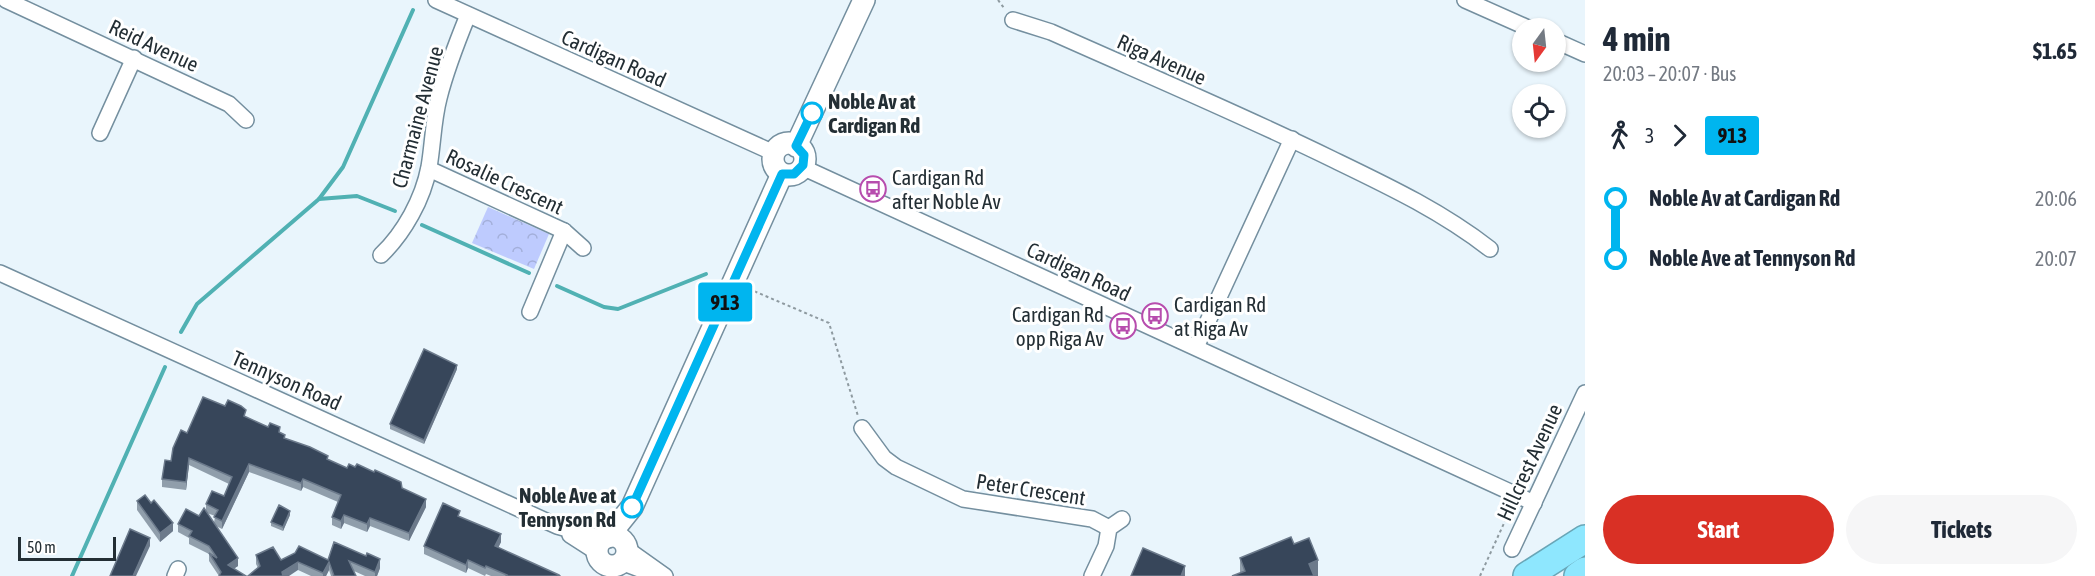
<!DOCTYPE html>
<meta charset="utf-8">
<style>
:root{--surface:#fff;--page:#f6f6f7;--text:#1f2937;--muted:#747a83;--accent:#d93025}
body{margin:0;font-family:"Asap Condensed",sans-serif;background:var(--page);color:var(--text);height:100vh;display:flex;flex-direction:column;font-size:22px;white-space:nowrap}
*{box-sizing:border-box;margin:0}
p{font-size:20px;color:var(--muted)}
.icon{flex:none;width:33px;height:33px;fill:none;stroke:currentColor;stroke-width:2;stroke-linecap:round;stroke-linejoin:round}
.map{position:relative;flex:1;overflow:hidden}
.drawer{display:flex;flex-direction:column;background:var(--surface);width:510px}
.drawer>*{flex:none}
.badge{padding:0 12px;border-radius:4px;font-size:21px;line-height:39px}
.needle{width:39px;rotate:195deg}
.buttons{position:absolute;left:1512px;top:18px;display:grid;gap:12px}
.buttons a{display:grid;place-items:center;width:54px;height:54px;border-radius:50%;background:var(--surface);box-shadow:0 2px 4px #0004;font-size:30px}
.scale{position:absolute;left:18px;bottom:15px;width:98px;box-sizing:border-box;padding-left:6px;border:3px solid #232e34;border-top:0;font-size:16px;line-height:21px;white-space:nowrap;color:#232e34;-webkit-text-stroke:4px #fff;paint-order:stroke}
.map>.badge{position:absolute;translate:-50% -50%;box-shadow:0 0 0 3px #fff}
.legs{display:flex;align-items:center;gap:9px;height:66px;padding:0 18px;font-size:20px}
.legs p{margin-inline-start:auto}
.summary{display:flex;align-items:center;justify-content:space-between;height:102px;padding:0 18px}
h1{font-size:33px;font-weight:700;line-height:45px}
.cta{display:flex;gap:12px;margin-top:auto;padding:12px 18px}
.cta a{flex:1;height:69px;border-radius:36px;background:var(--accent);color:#fff;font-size:24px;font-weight:700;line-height:69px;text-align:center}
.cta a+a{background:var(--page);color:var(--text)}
ul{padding:0 18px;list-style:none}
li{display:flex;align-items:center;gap:21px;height:60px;font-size:22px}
li i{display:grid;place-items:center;width:9px;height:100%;margin:0 8px;background:currentColor}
li i::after{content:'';width:15px;height:15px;margin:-8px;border:4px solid;border-radius:50%;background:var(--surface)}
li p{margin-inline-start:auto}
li:first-child i{background:linear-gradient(#0000 50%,currentColor 0)}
li:last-child i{background:linear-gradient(currentColor 50%,#0000 0)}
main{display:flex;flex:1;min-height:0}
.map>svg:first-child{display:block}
.park{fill:url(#park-crowns)}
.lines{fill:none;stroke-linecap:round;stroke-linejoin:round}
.stream{stroke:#50b1b3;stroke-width:4}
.street-casing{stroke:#748f9f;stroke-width:18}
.secondary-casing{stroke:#748f9f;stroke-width:24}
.highway-casing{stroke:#69a6b7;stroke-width:30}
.path{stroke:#8e9aa0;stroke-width:2;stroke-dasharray:3 3;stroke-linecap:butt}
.street{stroke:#fff;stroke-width:15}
.secondary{stroke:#fff;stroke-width:21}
.highway{stroke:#8ee7fe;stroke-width:27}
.wall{fill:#909eab;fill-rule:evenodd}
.shaded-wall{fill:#6c7a8b}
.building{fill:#37465a;stroke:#6c7a8b;stroke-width:1.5}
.line-1-casing{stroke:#fff;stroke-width:14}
.line-1{stroke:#00b5ef;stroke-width:9}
.stop-1-dot{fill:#fff;stroke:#00b5ef;stroke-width:3}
.labels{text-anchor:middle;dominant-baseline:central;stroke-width:6;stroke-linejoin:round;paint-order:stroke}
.street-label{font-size:21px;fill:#232e34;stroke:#fff}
.stop-label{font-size:21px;font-weight:bold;fill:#232e34;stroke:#fff;text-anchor:start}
.poi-label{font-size:21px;fill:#232e34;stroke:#fff;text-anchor:start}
</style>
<main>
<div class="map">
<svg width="1585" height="576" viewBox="0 0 1585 576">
<defs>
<pattern id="park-crowns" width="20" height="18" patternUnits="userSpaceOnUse" patternTransform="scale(1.5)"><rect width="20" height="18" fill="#becbfe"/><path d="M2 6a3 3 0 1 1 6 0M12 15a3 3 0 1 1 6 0" fill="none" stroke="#a3afda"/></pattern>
</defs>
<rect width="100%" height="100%" fill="#e9f5fc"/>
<path class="park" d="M 488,207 L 549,234 L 534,269 L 472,243 Z"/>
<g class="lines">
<g class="stream">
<path d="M 319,199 L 357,196 L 395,211"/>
<path d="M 422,225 L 529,273"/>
<path d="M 557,286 L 604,307 L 618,309 L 706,274"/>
<path d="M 181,332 L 197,304 L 319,199 L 343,167 L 413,10"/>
<path d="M 72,576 L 165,367"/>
</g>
<g class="street-casing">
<g id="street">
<path d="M 6,0 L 229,104 L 246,120"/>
<path d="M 436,0 L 774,153"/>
<path d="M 1465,0 L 1528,28"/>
<path d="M 1013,20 L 1051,32 C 1145,74 1240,114 1332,159 C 1388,186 1441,211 1490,249"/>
<path d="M 1556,41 L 1585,54"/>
<path d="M 100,133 L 134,58"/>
<path d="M 802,167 L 1534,503"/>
<path d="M 429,169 L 564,231 L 583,248"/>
<path d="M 381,255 C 404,233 423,199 429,167 C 433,144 433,121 439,98 C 446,70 457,42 468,15"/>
<path d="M 0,273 L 557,526 L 603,539"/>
<path d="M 530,312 L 564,231"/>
<path d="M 1196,347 L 1292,139"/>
<path d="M 862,428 L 884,458 L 896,467 L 963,499 L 1092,519 L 1109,528"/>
<path d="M 570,535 L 598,553"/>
<path d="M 627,549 L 665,576"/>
<path d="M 1512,549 L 1585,393"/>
<path d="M 621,562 L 650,573"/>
<path d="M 175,576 L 178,569"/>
<path d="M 1092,576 L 1106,546 L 1109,528 L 1122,519"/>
</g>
</g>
<g class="secondary-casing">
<g id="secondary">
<circle cx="789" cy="159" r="16"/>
<path d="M 796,146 L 864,0"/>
<circle cx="612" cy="551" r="15"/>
<path d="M 608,537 L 632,507 L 782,174"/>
</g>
</g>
<g class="highway-casing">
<g id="highway">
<path d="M 1527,576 L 1585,539"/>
<path d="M 1578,576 L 1585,571"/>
</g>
</g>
<g class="path">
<path d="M 998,0 L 1004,8"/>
<path d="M 749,289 L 829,323 L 858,416"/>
<path d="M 1480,576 L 1510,510"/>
</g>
<use href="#street" class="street"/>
<use href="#secondary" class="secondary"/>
<use href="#highway" class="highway"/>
</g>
<g class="wall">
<path d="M 457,369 L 424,444 L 390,429 L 390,424 Z"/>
<path d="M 246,417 L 280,433 L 285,438 L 328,460 L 347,468 L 402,488 L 426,507 L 409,541 L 370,526 L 367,532 L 344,523 L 341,529 L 332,525 L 332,517 L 338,502 L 303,487 L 301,491 L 249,472 L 222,529 L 216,526 L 238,566 L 219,576 L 209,561 L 209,554 L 189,544 L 189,538 L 178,532 L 178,524 L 199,516 L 206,511 L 206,504 L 224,496 L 229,484 L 189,465 L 186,490 L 162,487 L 162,479 L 187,433 ZM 207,513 L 215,516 L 214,523 Z"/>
<path d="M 137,501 L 173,531 L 160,542 L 137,510 Z"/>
<path d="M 290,515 L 283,531 L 271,526 L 271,522 Z"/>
<path d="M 460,517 L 501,542 L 498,548 L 560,576 L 491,576 L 486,574 L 485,576 L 468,568 L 466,573 L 424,554 L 424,546 Z"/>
<path d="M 334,542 L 380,568 L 377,576 L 365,576 L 354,571 L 356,576 L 331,576 L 329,570 L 326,576 L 311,576 L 298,570 L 258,568 L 256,564 L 256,555 L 281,560 L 328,560 Z"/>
<path d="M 1240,558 L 1318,576 L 1240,573 Z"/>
</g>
<g class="shaded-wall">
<path d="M 457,365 L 457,369 L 424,444 L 424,440 Z"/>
<path d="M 189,458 L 189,465 L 186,490 L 186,482 Z"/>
<path d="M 249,464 L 249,472 L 222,529 L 222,521 Z"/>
<path d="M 303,479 L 303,487 L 301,491 L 301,483 Z"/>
<path d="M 426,499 L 426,507 L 409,541 L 409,533 Z"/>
<path d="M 290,511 L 290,515 L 283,531 L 283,527 Z"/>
<path d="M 344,515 L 344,523 L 341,529 L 341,521 Z"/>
<path d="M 370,518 L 370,526 L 367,532 L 367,524 Z"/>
<path d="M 173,523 L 173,531 L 160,542 L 160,533 Z"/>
<path d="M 501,534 L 501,542 L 495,554 L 495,546 Z"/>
<path d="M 150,538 L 150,546 L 136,576 L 133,576 Z"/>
<path d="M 238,558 L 238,566 L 228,573 L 228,565 Z"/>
<path d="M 380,559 L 380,568 L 377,576 L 375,576 L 375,572 Z"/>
<path d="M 468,560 L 468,568 L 466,573 L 466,565 Z"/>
<path d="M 1318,560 L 1318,576 L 1309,576 L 1309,564 Z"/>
<path d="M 298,562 L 298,570 L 289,576 L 282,576 L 282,572 Z"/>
<path d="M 329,562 L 329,570 L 326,576 L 323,576 L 323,573 Z"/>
<path d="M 1185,566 L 1185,576 L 1181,576 Z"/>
</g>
<g class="building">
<path d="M 424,349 L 457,365 L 424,440 L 390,424 Z"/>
<path d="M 203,397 L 225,406 L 228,400 L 241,406 L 246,410 L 244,416 L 268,427 L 270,423 L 280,427 L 279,432 L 285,435 L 284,438 L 310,447 L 328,456 L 327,459 L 347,468 L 349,464 L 355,467 L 357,464 L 374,472 L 375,470 L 401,482 L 402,488 L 426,499 L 409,533 L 370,518 L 367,524 L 344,515 L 341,521 L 332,517 L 341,495 L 303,479 L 301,483 L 249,464 L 222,521 L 214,517 L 218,510 L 206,504 L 212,491 L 224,496 L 232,477 L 189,458 L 186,482 L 162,479 L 165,460 L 171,461 L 173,448 L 181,430 L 187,433 Z"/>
<path d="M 145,495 L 151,503 L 154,500 L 173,523 L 160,533 L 137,501 Z"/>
<path d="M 443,503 L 460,511 L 458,516 L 501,534 L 495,546 L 559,575 L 560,576 L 506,576 L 507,575 L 486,566 L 485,568 L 468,560 L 466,565 L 424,546 Z"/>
<path d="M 279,505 L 290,511 L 283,527 L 271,522 Z"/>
<path d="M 204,508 L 238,558 L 228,565 L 246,576 L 219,576 L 221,572 L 209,553 L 217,558 L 209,546 L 189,536 L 192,531 L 178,524 L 186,509 L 199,516 Z"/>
<path d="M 130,529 L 150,538 L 133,576 L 110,576 Z"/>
<path d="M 1291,537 L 1294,544 L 1309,538 L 1318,560 L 1309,564 L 1314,576 L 1232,576 L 1245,571 L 1240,558 Z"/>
<path d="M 334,542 L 366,556 L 367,553 L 380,559 L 375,572 L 349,561 L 356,576 L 334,576 L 329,562 L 323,573 L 298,562 L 282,572 L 283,576 L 248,576 L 260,566 L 256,555 L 273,547 L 281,560 L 295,553 L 299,546 L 328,560 Z"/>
<path d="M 1143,548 L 1185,566 L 1181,576 L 1131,576 Z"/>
</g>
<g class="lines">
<g class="line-1-casing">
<path id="line-1" d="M 632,507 L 782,174 L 794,174 L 803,165 L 804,155 L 796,146 L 812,113"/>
</g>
<use href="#line-1" class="line-1"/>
</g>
<defs>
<g id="bus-ring" transform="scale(1.35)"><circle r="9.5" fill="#fff" stroke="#b74dae" stroke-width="1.5"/><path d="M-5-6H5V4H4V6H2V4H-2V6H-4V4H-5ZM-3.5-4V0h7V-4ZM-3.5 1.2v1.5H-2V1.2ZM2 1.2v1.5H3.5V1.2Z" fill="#b74dae"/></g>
</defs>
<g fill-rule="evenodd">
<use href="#bus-ring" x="873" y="189"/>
<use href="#bus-ring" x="1155" y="316"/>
<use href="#bus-ring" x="1123" y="326"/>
</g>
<g class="stop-1-dot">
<circle cx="812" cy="113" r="10"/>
<circle cx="632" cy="507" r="10"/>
</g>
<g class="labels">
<g class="street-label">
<text transform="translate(154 45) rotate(25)">Reid Avenue</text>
<text transform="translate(614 58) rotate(24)">Cardigan Road</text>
<text transform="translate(1162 59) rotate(24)">Riga Avenue</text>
<text transform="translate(417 117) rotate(-75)">Charmaine Avenue</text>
<text transform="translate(505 181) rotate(25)">Rosalie Crescent</text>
<text transform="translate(1079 271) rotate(25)">Cardigan Road</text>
<text transform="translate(287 380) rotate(24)">Tennyson Road</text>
<text transform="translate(1529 462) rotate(-65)">Hillcrest Avenue</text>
<text transform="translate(1031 489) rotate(9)">Peter Crescent</text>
</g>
<g class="stop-label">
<text x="828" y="101">Noble Av at<tspan x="828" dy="24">Cardigan Rd</tspan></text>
<text x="616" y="495" text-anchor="end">Noble Ave at<tspan x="616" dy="24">Tennyson Rd</tspan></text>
</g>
<g class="poi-label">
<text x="892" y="177">Cardigan Rd<tspan x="892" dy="24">after Noble Av</tspan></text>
<text x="1174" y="304">Cardigan Rd<tspan x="1174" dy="24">at Riga Av</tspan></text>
<text x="1104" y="314" text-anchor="end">Cardigan Rd<tspan x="1104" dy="24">opp Riga Av</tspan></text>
</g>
</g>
</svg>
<div class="buttons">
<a><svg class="needle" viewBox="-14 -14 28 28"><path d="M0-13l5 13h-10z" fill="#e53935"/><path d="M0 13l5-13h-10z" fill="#747a83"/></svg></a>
<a><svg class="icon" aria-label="locate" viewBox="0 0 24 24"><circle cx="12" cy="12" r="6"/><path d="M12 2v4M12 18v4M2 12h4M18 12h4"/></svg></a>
</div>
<div class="scale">50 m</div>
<b class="badge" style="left:725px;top:302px;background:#00b5ef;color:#111">913</b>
</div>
<section class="drawer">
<div class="summary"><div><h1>4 min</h1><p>20:03 – 20:07 · Bus</p></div><b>$1.65</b></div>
<div class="legs"><svg class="icon" aria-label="walk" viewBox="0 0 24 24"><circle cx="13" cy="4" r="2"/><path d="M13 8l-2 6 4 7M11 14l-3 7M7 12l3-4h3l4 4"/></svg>3<svg class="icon" aria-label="forward" viewBox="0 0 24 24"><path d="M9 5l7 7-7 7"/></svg><b class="badge" style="background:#00b5ef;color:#111">913</b></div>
<ul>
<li><i style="color:#00b5ef"></i><b>Noble Av at Cardigan Rd</b><p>20:06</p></li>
<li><i style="color:#00b5ef"></i><b>Noble Ave at Tennyson Rd</b><p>20:07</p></li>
</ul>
<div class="cta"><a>Start</a><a>Tickets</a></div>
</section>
</main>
